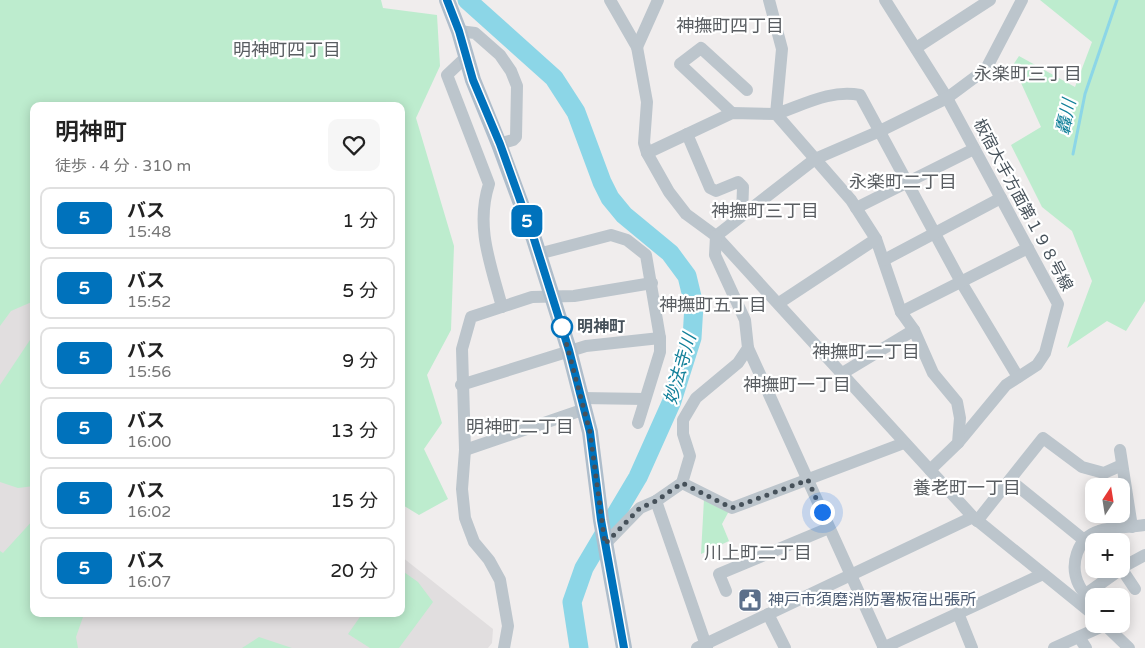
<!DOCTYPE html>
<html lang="ja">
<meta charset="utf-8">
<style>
:root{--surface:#fff;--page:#f6f6f6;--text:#222;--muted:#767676;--line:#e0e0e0}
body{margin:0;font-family:"Varela Round","Noto Sans JP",sans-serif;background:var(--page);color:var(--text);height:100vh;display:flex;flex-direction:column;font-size:19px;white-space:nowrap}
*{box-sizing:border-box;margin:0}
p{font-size:16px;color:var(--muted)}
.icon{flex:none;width:28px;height:28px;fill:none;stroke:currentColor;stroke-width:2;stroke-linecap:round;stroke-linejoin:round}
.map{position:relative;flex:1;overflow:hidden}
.drawer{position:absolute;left:30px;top:102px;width:375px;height:515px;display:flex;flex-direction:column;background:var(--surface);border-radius:10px;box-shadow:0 2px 12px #0003}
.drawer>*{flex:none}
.badge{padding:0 10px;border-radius:8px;font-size:18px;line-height:32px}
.needle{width:32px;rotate:12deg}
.fabs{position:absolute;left:1085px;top:478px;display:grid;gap:10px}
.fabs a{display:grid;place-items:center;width:45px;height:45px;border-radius:10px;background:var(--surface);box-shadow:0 2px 12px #0003;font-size:25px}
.you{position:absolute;width:25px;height:25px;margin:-12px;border:4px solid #fff;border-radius:50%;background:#1a73e8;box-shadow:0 0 0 8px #1a73e833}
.map>.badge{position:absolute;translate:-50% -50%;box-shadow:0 0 0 2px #fff}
.round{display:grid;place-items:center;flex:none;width:52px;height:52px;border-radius:10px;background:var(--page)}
.overview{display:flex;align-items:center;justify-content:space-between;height:85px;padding:0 25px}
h1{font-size:24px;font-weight:600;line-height:38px}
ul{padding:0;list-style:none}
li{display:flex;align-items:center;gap:15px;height:62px;margin:0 10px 8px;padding:0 15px;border:2px solid var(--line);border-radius:10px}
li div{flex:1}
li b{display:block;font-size:19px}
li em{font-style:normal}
li .badge{min-width:55px;font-weight:700;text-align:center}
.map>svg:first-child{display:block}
.education{fill:#e1dedf}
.green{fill:#bdecce}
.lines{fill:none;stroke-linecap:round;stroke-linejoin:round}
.stream{stroke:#8cd6e7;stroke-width:3}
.river{stroke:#8cd6e7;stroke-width:19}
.minor{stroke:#bcc5cc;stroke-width:12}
.major{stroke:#aebdcb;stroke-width:16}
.line-casing{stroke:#fff;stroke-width:11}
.line{stroke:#0072bc;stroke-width:8}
.walk{stroke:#46515a;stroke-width:5;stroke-dasharray:0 9}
.stop-dot{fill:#fff;stroke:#0072bc;stroke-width:2.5}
.labels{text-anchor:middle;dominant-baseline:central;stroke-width:4.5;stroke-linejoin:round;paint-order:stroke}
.street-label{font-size:16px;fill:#46515a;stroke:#fff}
.stop-label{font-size:16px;font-weight:bold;fill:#46515a;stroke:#fff;text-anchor:start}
.service-label{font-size:16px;fill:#4e5e75;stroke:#fff;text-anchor:start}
.neighbourhood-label{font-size:18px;fill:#5a5e62;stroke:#fff}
.water-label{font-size:18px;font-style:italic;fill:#12809a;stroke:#fff}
</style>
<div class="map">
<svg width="1145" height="648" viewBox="0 0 1145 648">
<rect width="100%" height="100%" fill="#f0eded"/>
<g class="education">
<path d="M 34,281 L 34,594 L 0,570 L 0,319 Z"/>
<path d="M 401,543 L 402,557 L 493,629 L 492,643 L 488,648 L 72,648 L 60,614 L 401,614 Z"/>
</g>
<g class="green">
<path d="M 0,0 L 381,0 L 383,8 L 437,15 L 440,66 L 416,118 L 454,246 L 451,330 L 427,375 L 442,423 L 424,449 L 448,499 L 419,515 L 401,504 L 401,106 L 34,106 L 34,301 L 11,311 L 0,326 Z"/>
<path d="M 1040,0 L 1145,0 L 1145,301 L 1126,331 L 1107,321 L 1067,348 L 1092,281 L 1072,231 L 1042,207 L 1011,145 L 1041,127 L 1013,65 L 1019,56 L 1075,87 L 1092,42 Z"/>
<path d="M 34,334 L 34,486 L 18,488 L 0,482 L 0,385 Z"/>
<path d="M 704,499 L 729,511 L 722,524 L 729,541 L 701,554 Z"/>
<path d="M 34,519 L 34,614 L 84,614 L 76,637 L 78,648 L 0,648 L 0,551 L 3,553 Z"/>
<path d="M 401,570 L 418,582 L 433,602 L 399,648 L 370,648 L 348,634 L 362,614 L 401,614 Z"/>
<path d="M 259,637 L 292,648 L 242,648 Z"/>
</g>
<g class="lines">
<path class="stream" d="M 1073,154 L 1085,94 L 1117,0"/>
<path class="river" d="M 467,0 L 554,78 L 576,112 L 602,182 L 610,198 L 624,215 L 670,253 L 687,276 L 694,305 L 692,338 L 672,401 L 638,477 L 584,568 L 572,602 L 579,648"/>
<g class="minor">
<path d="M 610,0 L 637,47 L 647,102 L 644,143 L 647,153 L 669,192 L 686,214 L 716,236 L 930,470"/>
<path d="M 769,0 L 782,49 L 776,114 C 803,105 831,89 860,95 L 961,282 L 1018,377"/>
<path d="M 885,0 L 947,98 L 1058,304 L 1045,353 L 1037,365 L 1006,385 L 958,443"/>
<path d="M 459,31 L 475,33 L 500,55 L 511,71 L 517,86 L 516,137 L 513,140 L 499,144"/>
<path d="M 637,47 L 658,0"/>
<path d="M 916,48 L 990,0"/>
<path d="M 465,58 L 447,75 L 489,184 C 475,227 491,265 502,307"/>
<path d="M 732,113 L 680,64 L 701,48 L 747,90"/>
<path d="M 687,134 L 710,188 L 716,191 L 738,182 L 743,187 L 742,215"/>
<path d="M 647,153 L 732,113 L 776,114 L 851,200 L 876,239 L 901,312 L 914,330 L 933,373 L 957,402 L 960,418 L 958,443 L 930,470 L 973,517 L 1094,615"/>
<path d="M 856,208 L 974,149"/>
<path d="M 716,236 L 815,159 L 880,131 L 947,98 L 986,69 L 1022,0"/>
<path d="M 538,254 L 611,235 L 627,240 L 646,255 L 660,338 L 660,352 L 638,423"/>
<path d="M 884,260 L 1001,198"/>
<path d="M 779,303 L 876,239"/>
<path d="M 901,312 L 1028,248"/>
<path d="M 748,348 L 884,648"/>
<path d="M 841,374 L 914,330"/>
<path d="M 461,385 L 586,346 L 660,338"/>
<path d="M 582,398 L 645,399"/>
<path d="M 465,450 L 585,409"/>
<path d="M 1120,450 L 1132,527"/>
<path d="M 1010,480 L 1084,540"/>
<path d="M 682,483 L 732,508 L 904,443"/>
<path d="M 656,501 L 707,648"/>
<path d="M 977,521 L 1043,438 L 1082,467 L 1104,473 L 1122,465"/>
<path d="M 605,544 L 640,508 L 656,501 L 682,483 L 690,456 L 683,434 L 683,420 L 696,398 L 738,363 L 748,348 L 745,320 L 715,255 L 716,236"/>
<path d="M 1121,568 L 1145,555"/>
<path d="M 1121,568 L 1135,589"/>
<path d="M 726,591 L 719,574 L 829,528"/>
<path d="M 1086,594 L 1121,569"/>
<path d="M 1094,603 C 1089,598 1082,592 1079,585 C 1069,565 1077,538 1099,531 C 1113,526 1130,528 1145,525"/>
<path d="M 958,613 L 972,648"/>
<path d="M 768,614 L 785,648"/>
<path d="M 1104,624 L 1129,648"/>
<path d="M 1079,637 L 1086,648"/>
<path d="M 504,648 L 508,626 L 500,580 L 489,560 L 474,542 L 465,518 L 462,489 L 465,450 L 462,349 L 471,317 L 532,297 L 574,296 L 652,283"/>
<path d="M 697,648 L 973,517"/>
<path d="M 883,648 L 1043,574"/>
<path d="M 1054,648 L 1105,625"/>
</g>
<path class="major" d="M 447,0 L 459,31 L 473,80 L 499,144 L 534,239 L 569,350 L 590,432 L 601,520 L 624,648"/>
</g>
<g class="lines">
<g class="line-casing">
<path id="line" d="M 447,0 L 459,31 L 473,80 L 500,144 L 534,239 L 569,350 L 590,432 L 601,520 L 624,648"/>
</g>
<use href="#line" class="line"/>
<path class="walk" d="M 562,327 L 590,432 L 605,544 L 640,508 L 656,501 L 682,483 L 732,508 L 808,480 L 822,512"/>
</g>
<defs>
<g id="civic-square" transform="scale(1.25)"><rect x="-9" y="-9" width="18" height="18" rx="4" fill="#5c6f8a" stroke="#fff"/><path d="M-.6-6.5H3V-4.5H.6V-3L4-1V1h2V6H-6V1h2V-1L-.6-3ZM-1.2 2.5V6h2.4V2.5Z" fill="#fff"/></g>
</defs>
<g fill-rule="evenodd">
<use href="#civic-square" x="750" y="600"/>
</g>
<circle class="stop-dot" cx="562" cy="327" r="10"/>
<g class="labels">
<g class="street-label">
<text transform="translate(1023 205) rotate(62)">板宿大手方面第１９８号線</text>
</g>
<g class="stop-label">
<text x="577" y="327">明神町</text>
</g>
<g class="service-label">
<text x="768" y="600">神戸市須磨消防署板宿出張所</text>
</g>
<g class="neighbourhood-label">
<text x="730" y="26">神撫町四丁目</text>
<text x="287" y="50">明神町四丁目</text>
<text x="1028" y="74">永楽町三丁目</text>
<text x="903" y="182">永楽町二丁目</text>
<text x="765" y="211">神撫町三丁目</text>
<text x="713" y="305">神撫町五丁目</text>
<text x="866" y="352">神撫町二丁目</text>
<text x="797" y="385">神撫町一丁目</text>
<text x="520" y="427">明神町二丁目</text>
<text x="967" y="488">養老町一丁目</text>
<text x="758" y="553">川上町二丁目</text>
</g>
<g class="water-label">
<text transform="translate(1066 117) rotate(-78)">轟川</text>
<text transform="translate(680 369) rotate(-74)">妙法寺川</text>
</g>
</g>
</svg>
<div class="fabs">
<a><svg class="needle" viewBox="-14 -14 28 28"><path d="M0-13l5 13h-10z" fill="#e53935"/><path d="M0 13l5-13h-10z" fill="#767676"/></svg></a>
<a>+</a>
<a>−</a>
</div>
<div class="you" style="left:822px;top:512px"></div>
<b class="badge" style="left:527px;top:221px;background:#0072bc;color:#fff">5</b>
<section class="drawer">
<div class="overview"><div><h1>明神町</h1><p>徒歩 · 4 分 · 310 m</p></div><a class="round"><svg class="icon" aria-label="heart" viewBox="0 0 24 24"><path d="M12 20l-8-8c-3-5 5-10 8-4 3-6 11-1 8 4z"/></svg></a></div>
<ul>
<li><span class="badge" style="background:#0072bc;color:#fff">5</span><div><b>バス</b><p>15:48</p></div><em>1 分</em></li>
<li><span class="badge" style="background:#0072bc;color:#fff">5</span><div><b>バス</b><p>15:52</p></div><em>5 分</em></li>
<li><span class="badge" style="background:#0072bc;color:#fff">5</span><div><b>バス</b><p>15:56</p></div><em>9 分</em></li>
<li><span class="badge" style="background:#0072bc;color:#fff">5</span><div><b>バス</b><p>16:00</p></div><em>13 分</em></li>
<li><span class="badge" style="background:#0072bc;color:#fff">5</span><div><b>バス</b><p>16:02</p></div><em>15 分</em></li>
<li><span class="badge" style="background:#0072bc;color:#fff">5</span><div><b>バス</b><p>16:07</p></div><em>20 分</em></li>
</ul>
</section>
</div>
